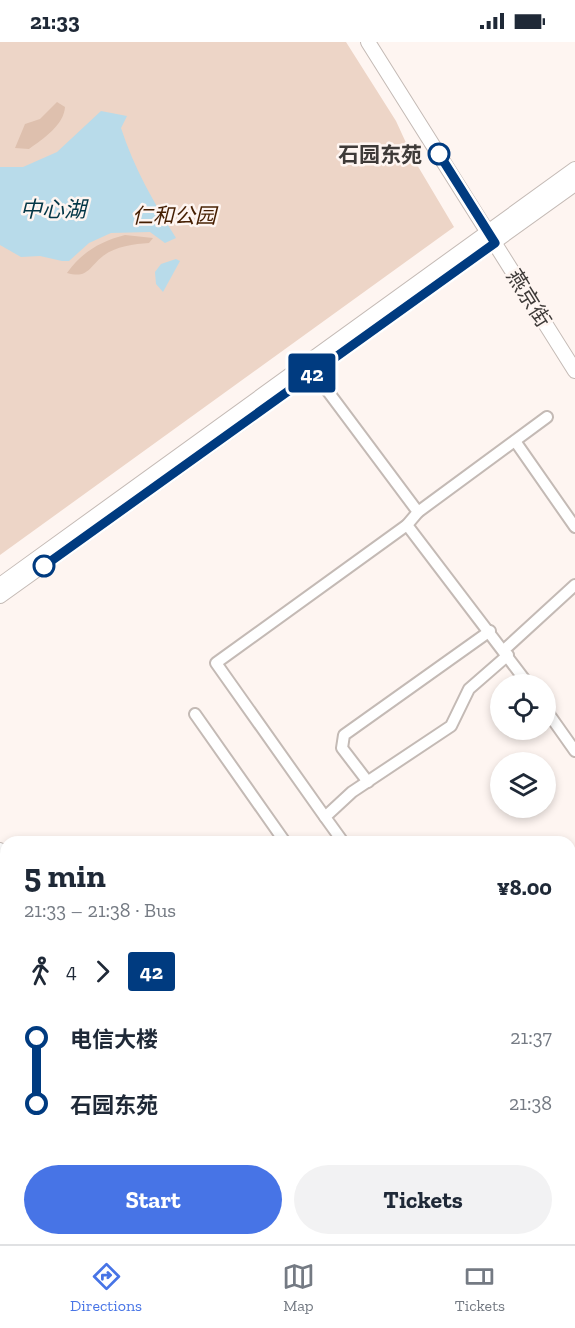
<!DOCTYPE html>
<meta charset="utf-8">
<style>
:root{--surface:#fff;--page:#f2f2f3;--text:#1f2937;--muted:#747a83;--line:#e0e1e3;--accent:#4774e6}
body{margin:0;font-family:"Zilla Slab","Noto Sans SC",serif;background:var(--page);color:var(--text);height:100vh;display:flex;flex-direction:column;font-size:22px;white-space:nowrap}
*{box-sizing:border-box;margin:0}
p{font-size:20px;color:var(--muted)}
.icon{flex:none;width:33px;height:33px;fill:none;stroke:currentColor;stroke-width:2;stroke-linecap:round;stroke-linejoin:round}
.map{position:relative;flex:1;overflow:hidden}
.side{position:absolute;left:0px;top:794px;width:576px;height:410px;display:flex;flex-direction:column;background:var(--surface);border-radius:18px 18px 0 0;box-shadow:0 3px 9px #0003}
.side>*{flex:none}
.badge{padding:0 12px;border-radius:4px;font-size:21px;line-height:39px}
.controls{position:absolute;left:490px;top:632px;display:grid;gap:12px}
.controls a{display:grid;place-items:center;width:66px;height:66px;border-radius:50%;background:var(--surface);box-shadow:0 3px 9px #0003;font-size:30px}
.map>.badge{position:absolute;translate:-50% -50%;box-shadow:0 0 0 3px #fff}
.legs{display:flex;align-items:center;gap:9px;height:66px;padding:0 24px;font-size:20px}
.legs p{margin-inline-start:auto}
.headline{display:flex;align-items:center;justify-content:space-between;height:102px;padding:0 24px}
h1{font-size:33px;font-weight:800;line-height:45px}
.action{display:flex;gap:12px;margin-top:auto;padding:12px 24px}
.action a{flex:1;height:69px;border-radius:36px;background:var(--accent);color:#fff;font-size:24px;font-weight:800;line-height:69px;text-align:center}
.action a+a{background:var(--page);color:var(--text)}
ul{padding:0 24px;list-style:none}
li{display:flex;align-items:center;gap:21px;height:66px;font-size:22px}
li i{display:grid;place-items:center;width:9px;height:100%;margin:0 8px;background:currentColor}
li i::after{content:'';width:15px;height:15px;margin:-8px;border:4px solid;border-radius:50%;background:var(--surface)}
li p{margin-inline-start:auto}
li:first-child i{background:linear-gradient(#0000 50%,currentColor 0)}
li:last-child i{background:linear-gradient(currentColor 50%,#0000 0)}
.status{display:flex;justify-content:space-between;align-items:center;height:42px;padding:0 30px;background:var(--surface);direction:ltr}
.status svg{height:16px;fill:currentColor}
.tab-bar{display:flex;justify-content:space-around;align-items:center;height:84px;border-top:2px solid var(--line);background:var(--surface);font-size:16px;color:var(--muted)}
.tab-bar a{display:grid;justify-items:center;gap:3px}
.tab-bar .current{color:var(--accent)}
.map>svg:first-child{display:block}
.green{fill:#edd5c7}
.forest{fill:#dec0ae}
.water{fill:#b8dbea}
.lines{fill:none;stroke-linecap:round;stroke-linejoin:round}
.minor-casing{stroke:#c4bab5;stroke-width:14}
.major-casing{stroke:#c4bab5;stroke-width:16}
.minor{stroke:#fff;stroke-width:10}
.major{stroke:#fff;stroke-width:14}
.line-1-casing{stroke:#fff;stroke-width:14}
.line-1{stroke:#003b80;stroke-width:9}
.stop-1-dot{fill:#fff;stroke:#003b80;stroke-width:3}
.labels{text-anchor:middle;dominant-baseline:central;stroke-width:5;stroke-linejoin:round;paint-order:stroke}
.stop-label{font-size:21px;font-weight:bold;fill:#3e3a38;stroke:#fef5f1;text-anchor:end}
.park-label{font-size:21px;font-style:italic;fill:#451e01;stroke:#fef5f1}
.street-label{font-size:21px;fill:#3e3a38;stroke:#fef5f1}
.water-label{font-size:22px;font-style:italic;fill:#043747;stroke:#fef5f1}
</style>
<div class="status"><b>21:33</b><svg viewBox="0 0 49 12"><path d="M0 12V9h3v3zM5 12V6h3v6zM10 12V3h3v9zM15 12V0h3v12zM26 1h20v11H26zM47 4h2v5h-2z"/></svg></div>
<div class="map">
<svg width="575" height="1202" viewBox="0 0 575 1202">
<rect width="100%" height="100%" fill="#fef5f1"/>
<g class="green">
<path d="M 0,0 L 346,0 L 396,79 L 413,116 L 454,185 L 0,513 Z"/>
<path d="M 6,1164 L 6,1197 L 21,1197 L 14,1202 L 0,1202 L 0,1169 Z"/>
</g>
<g class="forest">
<path d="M 57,60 L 65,65 C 64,83 43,97 29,107 L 15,106 L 25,82 L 40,77 Z"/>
<path d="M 125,193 L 153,196 L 149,201 C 134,202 116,204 103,214 C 89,225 88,237 67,231 C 82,210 101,199 125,193 Z"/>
</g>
<g class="water">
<path d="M 101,69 L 127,74 L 121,86 C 134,126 154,161 176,196 L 165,201 L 150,190 L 111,191 L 89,201 L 69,219 L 62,219 L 40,214 L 21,215 L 0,203 L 0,125 L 23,125 L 57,110 Z"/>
<path d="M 176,217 L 180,219 L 163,250 L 156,242 L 155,230 L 161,222 Z"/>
</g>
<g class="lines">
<g class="minor-casing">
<g id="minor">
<path d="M 309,324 L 418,470 L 407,483 L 528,642"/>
<path d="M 515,399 L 575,485"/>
<path d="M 418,470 L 547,375"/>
<path d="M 504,608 L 575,543"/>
<path d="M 546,668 L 575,709"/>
<path d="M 195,672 L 285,800"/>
<path d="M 368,740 L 342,706 L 344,693 L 490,589"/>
<path d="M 325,775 L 216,621 L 407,483"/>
<path d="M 343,800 L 325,775 L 352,750 L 451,684 L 469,647 L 508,613"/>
<path d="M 570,893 L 575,900"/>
<path d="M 0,1002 L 6,997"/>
<path d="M 0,1024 L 6,1032"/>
<path d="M 570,1191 L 575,1187"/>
<path d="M 555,1202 L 562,1197"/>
</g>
</g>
<g class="major-casing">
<g id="major">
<path d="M 368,0 L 575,329"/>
<path d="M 0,543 L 575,127"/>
<path d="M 0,554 L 575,142"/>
<path d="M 0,808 L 6,817"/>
<path d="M 0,877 L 6,885"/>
<path d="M 228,1197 L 231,1202"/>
<path d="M 282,1197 L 286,1202"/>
</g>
</g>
<use href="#minor" class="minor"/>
<use href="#major" class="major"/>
</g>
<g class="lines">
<g class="line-1-casing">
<path id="line-1" d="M 44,524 L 495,201 L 439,112"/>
</g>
<use href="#line-1" class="line-1"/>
</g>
<g class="stop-1-dot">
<circle cx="439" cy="112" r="10"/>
<circle cx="44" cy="524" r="10"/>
</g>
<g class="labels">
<g class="stop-label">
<text x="422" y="112">石园东苑</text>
</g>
<g class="park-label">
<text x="174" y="173">仁和公园</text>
</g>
<g class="street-label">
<text transform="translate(529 256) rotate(58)">燕京街</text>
</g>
<g class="water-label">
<text x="53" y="167">中心湖</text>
</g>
</g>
</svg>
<div class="controls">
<a><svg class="icon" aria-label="locate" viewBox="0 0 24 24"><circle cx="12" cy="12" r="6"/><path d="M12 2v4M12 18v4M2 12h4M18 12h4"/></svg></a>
<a><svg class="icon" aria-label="layers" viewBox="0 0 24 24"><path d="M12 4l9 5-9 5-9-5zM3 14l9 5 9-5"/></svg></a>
</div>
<b class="badge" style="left:312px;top:331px;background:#003b80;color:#fff">42</b>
<section class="side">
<div class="headline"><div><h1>5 min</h1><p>21:33 – 21:38 · Bus</p></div><b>¥8.00</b></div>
<div class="legs"><svg class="icon" aria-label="walk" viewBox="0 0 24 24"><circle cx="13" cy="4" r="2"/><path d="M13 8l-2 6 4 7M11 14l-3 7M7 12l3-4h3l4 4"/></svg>4<svg class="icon" aria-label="forward" viewBox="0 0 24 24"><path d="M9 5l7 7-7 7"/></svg><b class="badge" style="background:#003b80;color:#fff">42</b></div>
<ul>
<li><i style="color:#003b80"></i><b>电信大楼</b><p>21:37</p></li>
<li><i style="color:#003b80"></i><b>石园东苑</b><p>21:38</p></li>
</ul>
<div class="action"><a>Start</a><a>Tickets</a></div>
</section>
</div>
<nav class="tab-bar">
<a class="current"><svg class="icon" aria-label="directions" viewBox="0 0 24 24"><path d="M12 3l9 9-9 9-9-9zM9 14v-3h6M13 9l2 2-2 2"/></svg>Directions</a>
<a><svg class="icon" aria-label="map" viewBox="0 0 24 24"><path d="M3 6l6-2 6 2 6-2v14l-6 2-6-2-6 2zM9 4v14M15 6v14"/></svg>Map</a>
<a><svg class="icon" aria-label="tickets" viewBox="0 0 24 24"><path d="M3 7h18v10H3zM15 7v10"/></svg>Tickets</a>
</nav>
